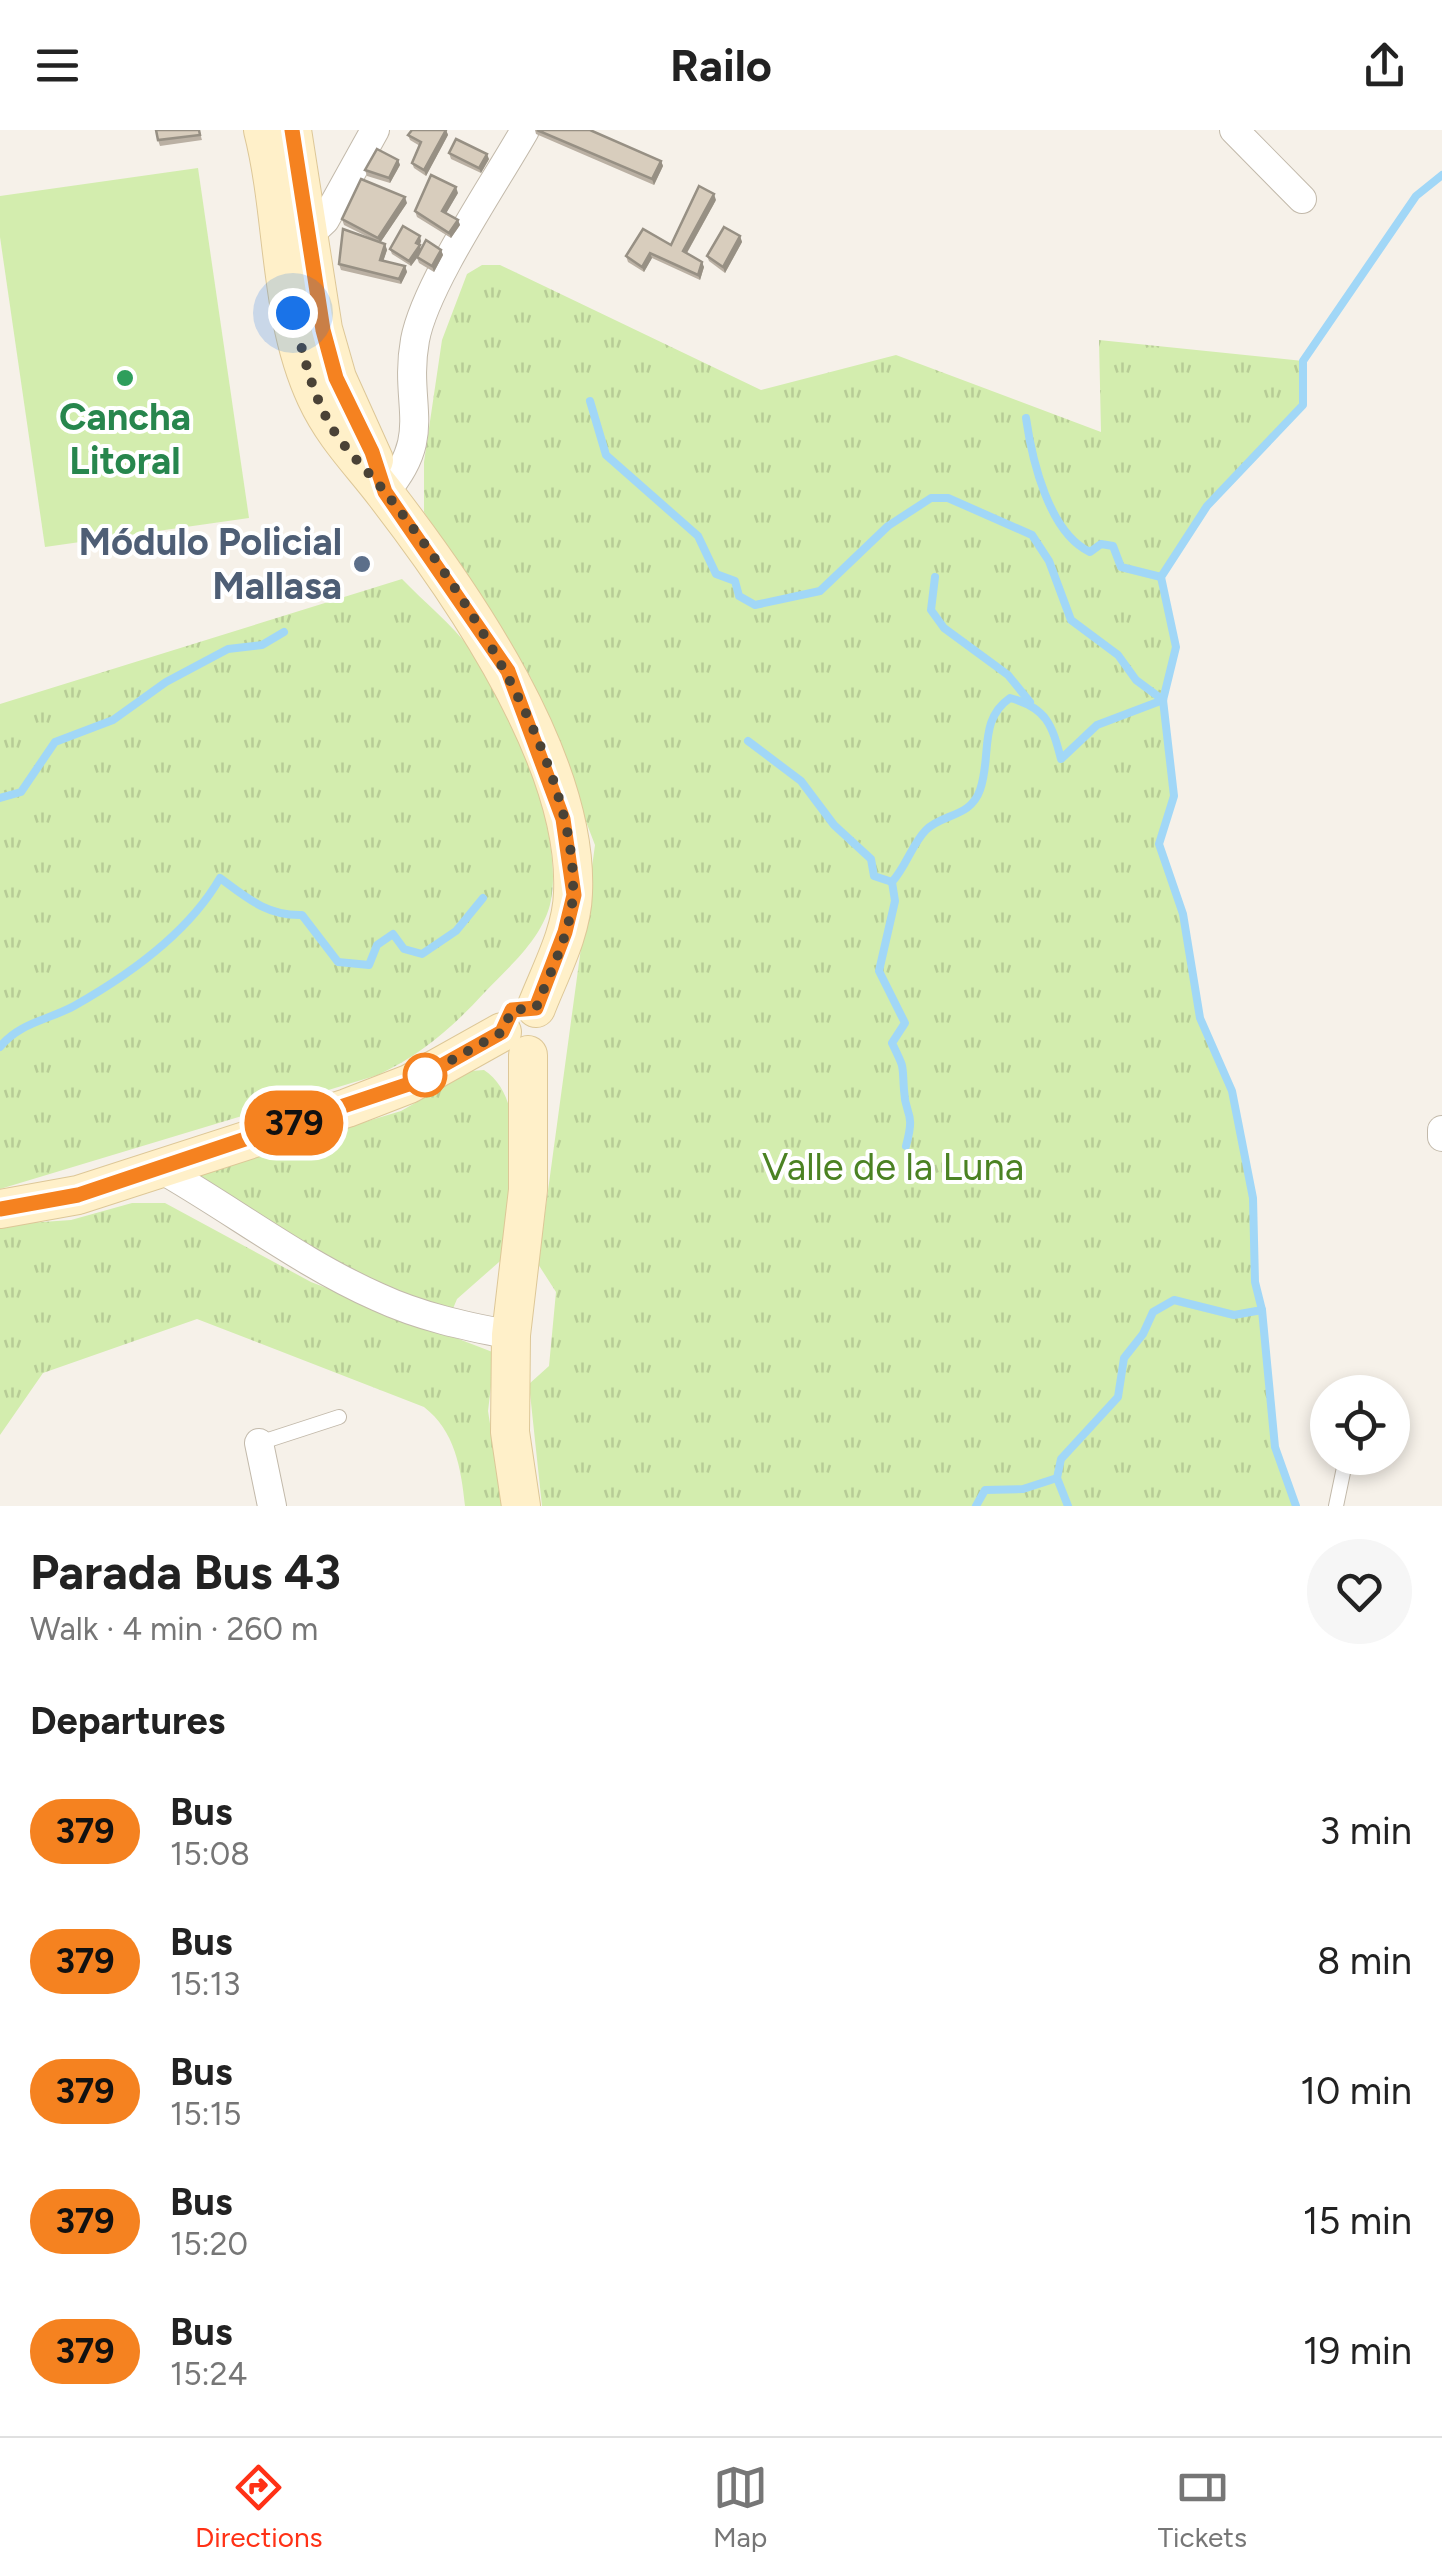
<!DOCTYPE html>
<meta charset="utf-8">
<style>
:root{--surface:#fff;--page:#f6f6f6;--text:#222;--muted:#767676;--line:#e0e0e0;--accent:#ff3116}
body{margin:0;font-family:Figtree,sans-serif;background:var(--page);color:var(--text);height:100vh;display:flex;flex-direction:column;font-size:38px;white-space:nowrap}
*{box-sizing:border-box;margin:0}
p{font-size:32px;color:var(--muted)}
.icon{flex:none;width:55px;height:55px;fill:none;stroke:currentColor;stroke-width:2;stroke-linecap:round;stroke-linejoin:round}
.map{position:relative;height:1376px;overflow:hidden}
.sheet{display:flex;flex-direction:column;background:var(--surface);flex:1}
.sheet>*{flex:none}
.badge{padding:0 20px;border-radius:32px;font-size:35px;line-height:65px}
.tools{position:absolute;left:1310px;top:1245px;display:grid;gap:20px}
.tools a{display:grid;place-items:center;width:100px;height:100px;border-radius:50%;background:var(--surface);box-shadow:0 5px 15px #0003;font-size:50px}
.you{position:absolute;width:50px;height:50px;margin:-25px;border:8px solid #fff;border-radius:50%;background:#1a73e8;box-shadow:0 0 0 15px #1a73e833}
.map>.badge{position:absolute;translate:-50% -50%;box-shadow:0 0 0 5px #fff}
h2{padding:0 30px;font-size:38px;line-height:90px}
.round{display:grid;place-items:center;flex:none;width:105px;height:105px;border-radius:52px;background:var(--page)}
.headline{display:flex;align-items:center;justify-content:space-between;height:170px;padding:0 30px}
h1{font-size:48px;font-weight:700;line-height:75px}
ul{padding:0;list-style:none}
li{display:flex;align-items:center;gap:30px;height:130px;padding:0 30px}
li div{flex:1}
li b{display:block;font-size:38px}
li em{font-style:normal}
li .badge{min-width:110px;font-weight:700;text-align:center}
header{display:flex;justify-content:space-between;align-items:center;height:130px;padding:0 30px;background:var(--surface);font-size:45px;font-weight:700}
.menu{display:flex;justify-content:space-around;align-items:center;height:140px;border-top:2px solid var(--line);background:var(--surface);font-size:28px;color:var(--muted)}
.menu a{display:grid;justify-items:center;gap:5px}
.menu .current{color:var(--accent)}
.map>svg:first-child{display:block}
.grass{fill:#d3edae}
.park{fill:url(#park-tufts)}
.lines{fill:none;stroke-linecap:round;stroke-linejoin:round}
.stream{stroke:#a1d7f7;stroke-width:8}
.service-casing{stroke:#c2b9aa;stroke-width:16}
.minor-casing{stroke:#c2b9aa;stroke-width:30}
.secondary-casing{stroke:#ddc797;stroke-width:40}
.service{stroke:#fff;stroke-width:14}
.minor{stroke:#fff;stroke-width:28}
.secondary{stroke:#fff0c9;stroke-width:38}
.wall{fill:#bab0a3}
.shaded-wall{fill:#979084}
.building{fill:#d8cdbd;stroke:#979084;stroke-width:2.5}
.line-casing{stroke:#fff;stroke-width:22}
.line{stroke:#f58220;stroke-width:15}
.walk{stroke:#4a4236;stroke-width:10;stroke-dasharray:0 18}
.leisure-dot{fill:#2e9e5b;stroke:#fff;stroke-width:4}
.service-dot{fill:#5c6f8a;stroke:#fff;stroke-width:4}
.stop-dot{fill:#fff;stroke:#f58220;stroke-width:5}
.labels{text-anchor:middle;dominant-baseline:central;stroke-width:8;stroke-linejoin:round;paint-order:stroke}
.leisure-label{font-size:38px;font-weight:bold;fill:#27864d;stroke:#fff}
.service-label{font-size:38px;font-weight:bold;fill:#4e5e75;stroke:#fff;text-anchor:end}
.park-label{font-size:38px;fill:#4b8223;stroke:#fff}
</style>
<header><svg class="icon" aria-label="menu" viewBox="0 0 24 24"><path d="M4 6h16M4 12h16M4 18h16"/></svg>Railo<svg class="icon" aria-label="share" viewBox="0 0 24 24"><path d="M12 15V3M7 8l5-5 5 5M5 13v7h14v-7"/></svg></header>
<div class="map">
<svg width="1442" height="1376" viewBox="0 0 1442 1376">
<defs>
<pattern id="park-tufts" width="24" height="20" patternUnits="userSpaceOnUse" patternTransform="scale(2.5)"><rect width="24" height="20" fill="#d3edae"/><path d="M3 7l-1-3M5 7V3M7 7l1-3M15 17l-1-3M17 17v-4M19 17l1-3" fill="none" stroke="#b7cc96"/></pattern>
</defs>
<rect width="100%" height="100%" fill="#f6f1e9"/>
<path class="grass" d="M 198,38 L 249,388 L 45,417 L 0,107 L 0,66 Z"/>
<g class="park">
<path d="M 482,135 L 500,135 L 761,260 L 896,225 L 1101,302 L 1099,210 L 1303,231 L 1303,275 L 1207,376 L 1161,447 L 1176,517 L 1163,570 L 1174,666 L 1159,714 L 1183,784 L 1200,888 L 1232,961 L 1253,1068 L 1255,1152 L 1262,1180 L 1275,1317 L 1296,1376 L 542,1376 L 529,1254 L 549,1236 L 556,1162 L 538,1134 L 595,715 L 531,548 L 424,382 L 424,332 L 442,210 L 467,144 Z"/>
<path d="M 402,449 C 424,472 452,494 471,520 C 511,577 564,701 551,770 C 544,807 510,836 485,862 C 452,898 422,924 378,945 L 0,1059 L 0,574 Z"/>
<path d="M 484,940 C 533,972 510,1073 507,1125 L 457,1169 L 452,1181 L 433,1181 L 328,1132 L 190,1045 L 401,981 L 471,941 Z"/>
<path d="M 132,1073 L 165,1073 L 311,1152 L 495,1223 L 488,1281 L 503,1376 L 465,1376 C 461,1338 455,1301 424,1277 L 197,1189 L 43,1243 L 0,1305 L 0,1095 L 71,1090 Z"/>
</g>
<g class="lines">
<g class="stream">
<path d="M 590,271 L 606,325 L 698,406 L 716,444 L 735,451 L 739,466 L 755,475 L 820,461 L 888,396 L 931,368 L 948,368 L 1032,405 L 1049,431 L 1071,490 L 1118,525 L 1136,550 L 1163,570"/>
<path d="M 1026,288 C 1032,330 1049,403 1090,422 L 1101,414 L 1113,416 L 1121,437 L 1161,447"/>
<path d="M 935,447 L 931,480 L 944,498 L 1008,545 L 1030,572"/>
<path d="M 748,611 L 801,651 L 834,695 L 871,729 L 874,746 L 892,752"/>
<path d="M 0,668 L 21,662 L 55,612 L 113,590 L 166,552 L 228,519 L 262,515 L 284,502"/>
<path d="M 0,917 C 19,893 48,890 74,876 C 129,845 189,802 220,748 C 247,768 267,786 302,785 L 338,832 L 369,835 L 377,815 L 393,804 L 404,819 L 422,824 L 456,801 L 483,768"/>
<path d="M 906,1016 C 916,979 905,988 904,960 C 902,932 905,940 892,913 L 905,893 L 879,841 L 895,771 L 892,752 C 906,737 912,714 926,700 C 943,683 970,688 980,660 C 992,626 978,590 1010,568 C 1047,578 1052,595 1061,629 L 1097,595 L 1163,570"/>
<path d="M 1262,1180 L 1275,1317 L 1296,1376"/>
<path d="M 1057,1348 L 1068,1376"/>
<path d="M 976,1376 L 985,1360 L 1023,1359 L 1057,1348 L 1061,1329 L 1118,1267 L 1124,1228 L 1143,1204 L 1153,1182 L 1174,1170 L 1234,1185 L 1262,1180 L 1255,1152 L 1253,1068 L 1232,961 L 1200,888 L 1183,784 L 1159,714 L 1174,666 L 1163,570 L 1176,517 L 1161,447 L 1207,376 L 1303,275 L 1303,231 L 1416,66 L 1442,45"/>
</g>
<g class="service-casing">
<g id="service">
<path d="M 259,1313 L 339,1287"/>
<path d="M 1336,1376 L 1346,1328"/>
</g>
</g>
<g class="minor-casing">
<g id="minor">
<path d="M 1234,0 L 1302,69"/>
<path d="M 308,106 L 325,90 L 375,0"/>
<path d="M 385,362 C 435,304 403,276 415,210 C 425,155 495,53 525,0"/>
<path d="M 1442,1000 L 1442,1007"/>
<path d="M 159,1038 C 233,1080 301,1133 378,1167 C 421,1187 465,1196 511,1205"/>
<path d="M 259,1313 L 272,1376"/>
</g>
</g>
<g class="secondary-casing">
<g id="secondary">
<path d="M 263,0 C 285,86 278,185 316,267 C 334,306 361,332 386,365 C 463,465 579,631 573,763 C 572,802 550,842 536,878"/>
<path d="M 292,0 L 323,199 L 337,248 L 374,330"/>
<path d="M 0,1079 L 78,1065 L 347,978 L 409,954 L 502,902"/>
<path d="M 521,1376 L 510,1302 L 511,1205 L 528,1060 L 528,925"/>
</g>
</g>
<use href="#service" class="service"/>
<use href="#minor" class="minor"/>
<use href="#secondary" class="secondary"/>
</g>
<g class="wall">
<path d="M 199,0 L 202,10 L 160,16 L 158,10 Z"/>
<path d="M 446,0 L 448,5 L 426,46 L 414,38 L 412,33 L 420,16 L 410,10 L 408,5 Z"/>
<path d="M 535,0 L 590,0 L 661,31 L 663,36 L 654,55 L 536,4 Z"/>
<path d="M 449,23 L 489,29 L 481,43 L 451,29 Z"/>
<path d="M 398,30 L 400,35 L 390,53 L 367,46 L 365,40 Z"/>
<path d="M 458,63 L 446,83 L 458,90 L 460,95 L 451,108 L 417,87 L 415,81 Z"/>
<path d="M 716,70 L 687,123 L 704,137 L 700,150 L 652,128 L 644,142 L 628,132 L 626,126 L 671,115 Z"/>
<path d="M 407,73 L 380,113 L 385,114 L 387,120 L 383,131 L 405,136 L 407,142 L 401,154 L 341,140 L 339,134 L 378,112 L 344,95 L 342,89 Z"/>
<path d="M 740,106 L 742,112 L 725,143 L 709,131 L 707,126 Z"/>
<path d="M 421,111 L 420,115 L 421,119 L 441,120 L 443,125 L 434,142 L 419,133 L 417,128 L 411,136 L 392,124 L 390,119 Z"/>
</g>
<g class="shaded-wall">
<path d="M 446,0 L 448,5 L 426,46 L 424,40 Z"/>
<path d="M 487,24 L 489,29 L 481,43 L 479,38 Z"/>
<path d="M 398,30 L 400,35 L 390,53 L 389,48 Z"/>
<path d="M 661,31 L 663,36 L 654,55 L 652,49 Z"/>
<path d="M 456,57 L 458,63 L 444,87 L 442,81 Z"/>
<path d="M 714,64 L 716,70 L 685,126 L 683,121 Z"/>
<path d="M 405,67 L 407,73 L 380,113 L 378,108 Z"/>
<path d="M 458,90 L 460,95 L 451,108 L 449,103 Z"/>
<path d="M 420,106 L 421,111 L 419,116 L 422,121 L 411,136 L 409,131 Z"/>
<path d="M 740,106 L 742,112 L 725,143 L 723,137 Z"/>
<path d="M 385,114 L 387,120 L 382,135 L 380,130 Z"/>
<path d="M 441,120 L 443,125 L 434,142 L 432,136 Z"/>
<path d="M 650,123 L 652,128 L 644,142 L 642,137 Z"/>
<path d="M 702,132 L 704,137 L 700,150 L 698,145 Z"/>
<path d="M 405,136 L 407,142 L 401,154 L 399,149 Z"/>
</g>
<g class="building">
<path d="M 156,0 L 199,0 L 200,5 L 158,10 Z"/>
<path d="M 412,0 L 446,0 L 424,40 L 412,33 L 421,12 L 408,5 Z"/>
<path d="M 537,0 L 590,0 L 661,31 L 652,49 Z"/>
<path d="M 456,9 L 487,24 L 479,38 L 449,23 Z"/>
<path d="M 377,19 L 398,30 L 389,48 L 365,40 Z"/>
<path d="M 431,45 L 456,57 L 442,81 L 458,90 L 449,103 L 415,81 Z"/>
<path d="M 361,49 L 405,67 L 378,108 L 342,89 Z"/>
<path d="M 699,56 L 714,64 L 683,121 L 702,132 L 698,145 L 650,123 L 642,137 L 626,126 L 643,99 L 671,115 Z"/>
<path d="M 403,96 L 420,106 L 416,113 L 420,115 L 409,131 L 390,119 Z"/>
<path d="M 724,97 L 740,106 L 723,137 L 707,126 Z"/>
<path d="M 343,99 L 385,114 L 380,130 L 405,136 L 399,149 L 339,134 Z"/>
<path d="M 426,110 L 441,120 L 432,136 L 417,127 Z"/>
</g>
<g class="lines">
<g class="line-casing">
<path id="line" d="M 0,1079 L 78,1065 L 409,954 L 502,902 L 512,880 L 536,878 L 565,802 L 574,765 L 563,689 L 508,541 L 385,362 L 372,322 L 336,248 L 323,200 L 292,0"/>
</g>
<use href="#line" class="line"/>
<path class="walk" d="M 293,183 C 303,223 311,262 332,298 C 347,322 367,340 385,362 C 463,459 577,635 573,762 C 572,801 550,842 536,878 L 512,880 L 502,902 L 425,945"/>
</g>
<circle class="leisure-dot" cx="125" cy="248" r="10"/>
<circle class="service-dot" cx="362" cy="434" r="10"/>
<circle class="stop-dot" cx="425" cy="945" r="20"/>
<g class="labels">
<g class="leisure-label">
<text x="125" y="287">Cancha<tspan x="125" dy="44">Litoral</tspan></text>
</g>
<g class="service-label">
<text x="342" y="412">Módulo Policial<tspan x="342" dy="44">Mallasa</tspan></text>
</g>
<g class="park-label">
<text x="893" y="1037">Valle de la Luna</text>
</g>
</g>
</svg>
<div class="tools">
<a><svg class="icon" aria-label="locate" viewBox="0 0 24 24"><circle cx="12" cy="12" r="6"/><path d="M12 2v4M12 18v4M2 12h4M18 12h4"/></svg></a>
</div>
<div class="you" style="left:293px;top:183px"></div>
<b class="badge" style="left:294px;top:993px;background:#f58220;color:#111">379</b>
</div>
<section class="sheet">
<div class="headline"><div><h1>Parada Bus 43</h1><p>Walk · 4 min · 260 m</p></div><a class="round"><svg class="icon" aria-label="heart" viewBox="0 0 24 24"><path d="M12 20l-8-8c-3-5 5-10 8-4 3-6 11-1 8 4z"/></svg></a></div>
<h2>Departures</h2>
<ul>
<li><span class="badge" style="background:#f58220;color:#111">379</span><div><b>Bus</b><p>15:08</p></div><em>3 min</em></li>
<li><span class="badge" style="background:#f58220;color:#111">379</span><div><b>Bus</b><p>15:13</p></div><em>8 min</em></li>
<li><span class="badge" style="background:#f58220;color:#111">379</span><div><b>Bus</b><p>15:15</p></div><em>10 min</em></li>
<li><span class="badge" style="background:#f58220;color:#111">379</span><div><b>Bus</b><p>15:20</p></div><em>15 min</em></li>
<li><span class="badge" style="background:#f58220;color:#111">379</span><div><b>Bus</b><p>15:24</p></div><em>19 min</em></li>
</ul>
</section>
<nav class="menu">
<a class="current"><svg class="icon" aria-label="directions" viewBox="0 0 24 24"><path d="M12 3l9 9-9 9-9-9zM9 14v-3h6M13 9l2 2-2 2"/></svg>Directions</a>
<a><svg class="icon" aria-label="map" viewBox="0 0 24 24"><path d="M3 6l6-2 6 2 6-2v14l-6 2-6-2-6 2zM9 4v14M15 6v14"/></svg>Map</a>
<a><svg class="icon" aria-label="tickets" viewBox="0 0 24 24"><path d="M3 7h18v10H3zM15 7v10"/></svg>Tickets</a>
</nav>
